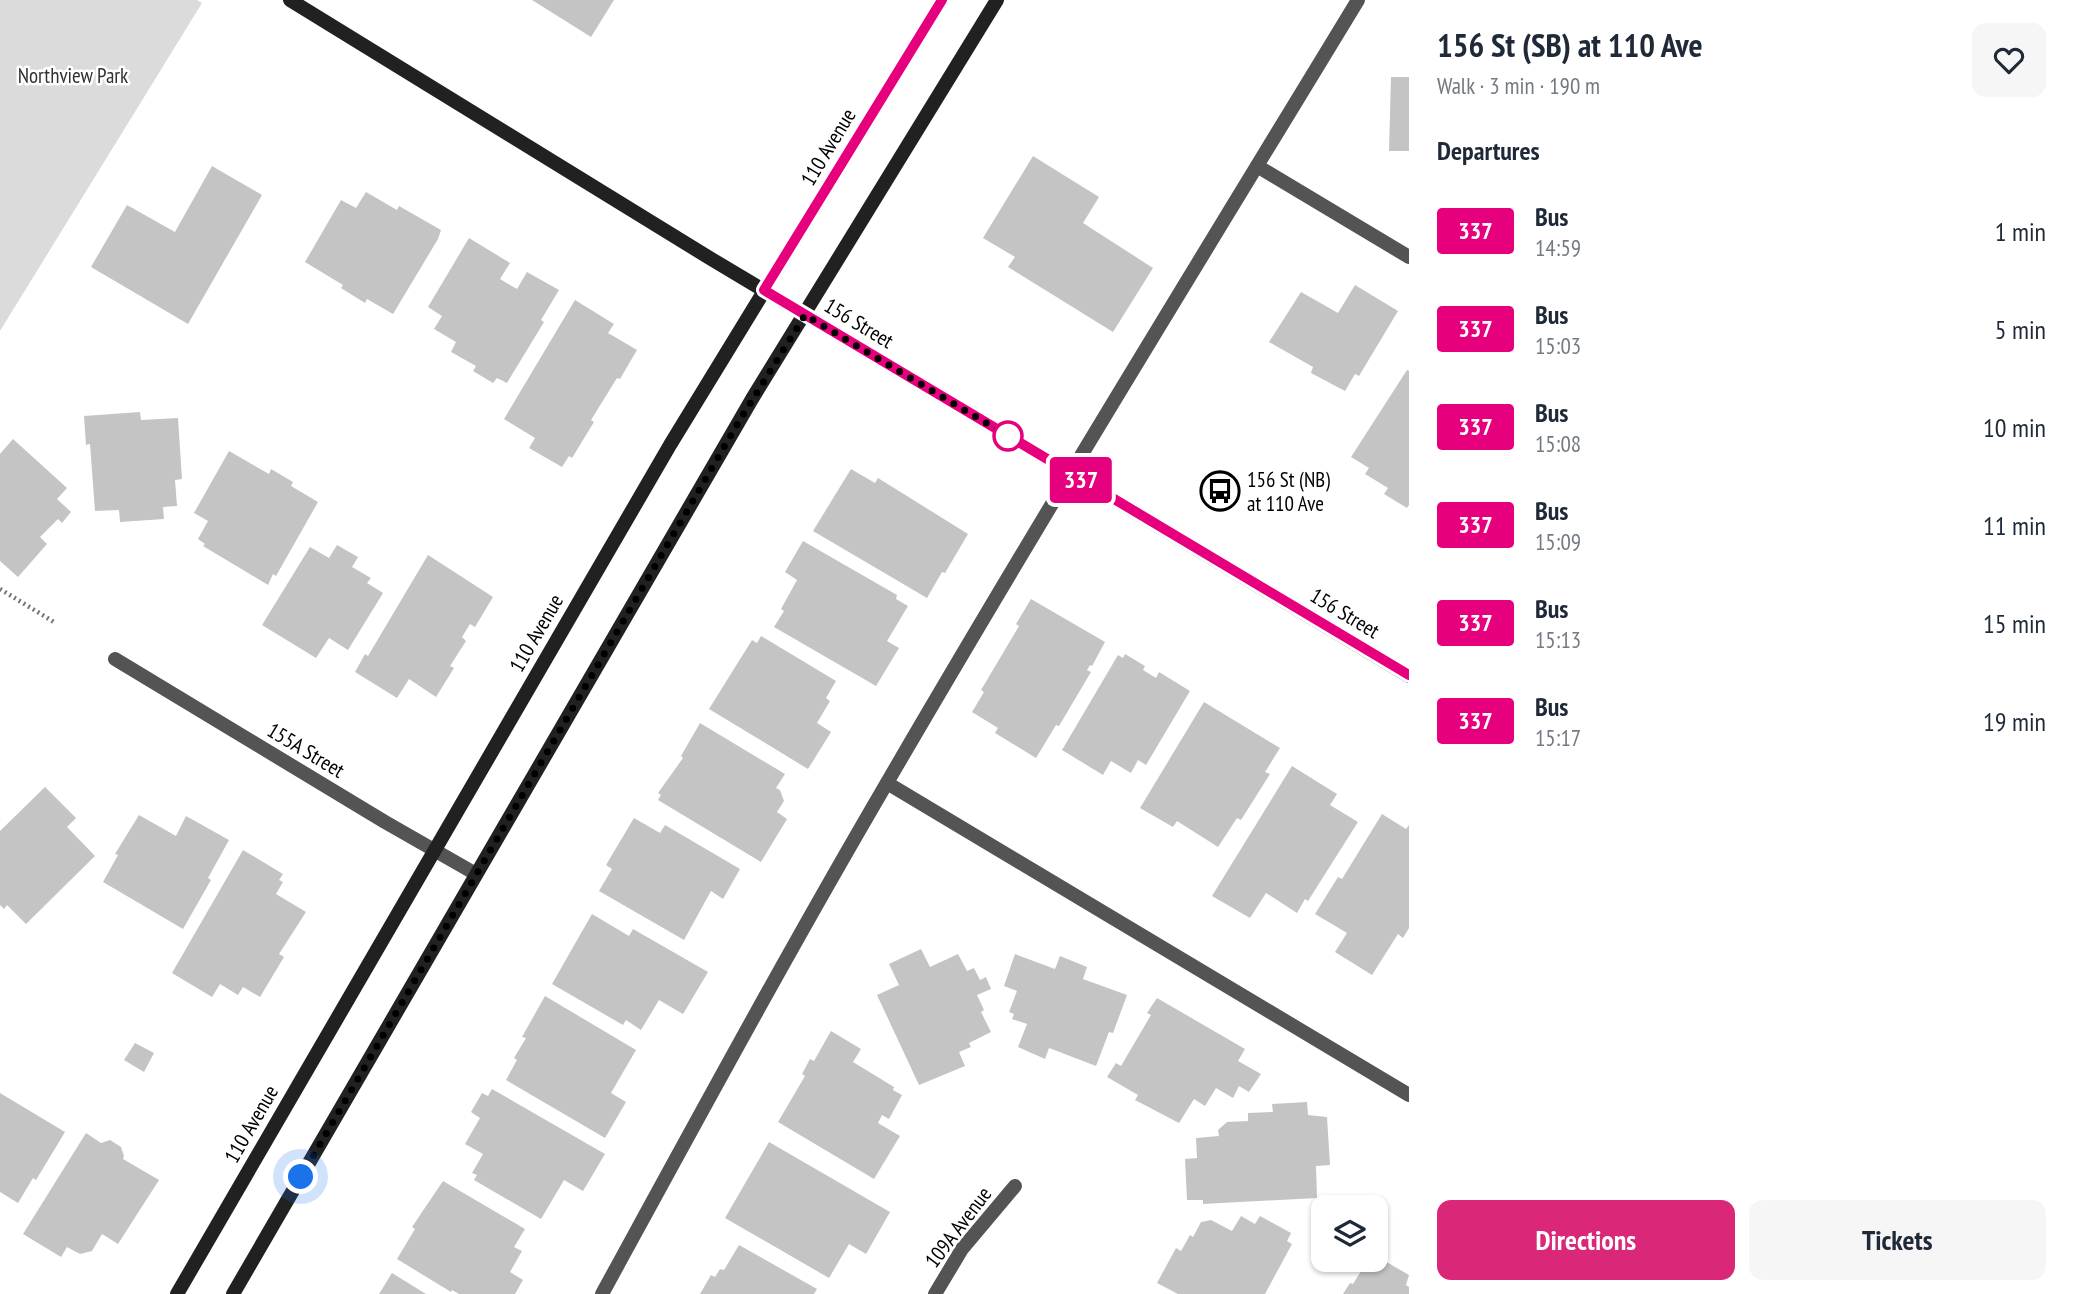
<!DOCTYPE html>
<meta charset="utf-8">
<style>
:root{--surface:#fff;--page:#f6f6f7;--text:#1f2937;--muted:#747a83;--accent:#db2777}
body{margin:0;font-family:"PT Sans Narrow",sans-serif;background:var(--page);color:var(--text);height:100vh;display:flex;flex-direction:column;font-size:26px;white-space:nowrap}
*{box-sizing:border-box;margin:0}
p{font-size:23px;color:var(--muted)}
.icon{flex:none;width:38px;height:38px;fill:none;stroke:currentColor;stroke-width:2;stroke-linecap:round;stroke-linejoin:round}
.map{position:relative;flex:1;overflow:hidden}
.side{display:flex;flex-direction:column;background:var(--surface);width:665px}
.side>*{flex:none}
.badge{padding:0 14px;border-radius:5px;font-size:24px;line-height:46px}
.fabs{position:absolute;left:1311px;top:1195px;display:grid;gap:14px}
.fabs a{display:grid;place-items:center;width:77px;height:77px;border-radius:14px;background:var(--surface);box-shadow:0 2px 5px #0004;font-size:35px}
.you{position:absolute;width:35px;height:35px;margin:-18px;border:5px solid #fff;border-radius:50%;background:#1a73e8;box-shadow:0 0 0 10px #1a73e833}
.map>.badge{position:absolute;translate:-50% -50%;box-shadow:0 0 0 4px #fff}
h2{padding:0 28px;font-size:26px;line-height:63px}
.round{display:grid;place-items:center;flex:none;width:74px;height:74px;border-radius:14px;background:var(--page)}
.summary{display:flex;align-items:center;justify-content:space-between;height:119px;padding:0 28px}
h1{font-size:33px;font-weight:700;line-height:52px}
.cta{display:flex;gap:14px;margin-top:auto;padding:14px 28px}
.cta a{flex:1;height:80px;border-radius:14px;background:var(--accent);color:#fff;font-size:28px;font-weight:700;line-height:80px;text-align:center}
.cta a+a{background:var(--page);color:var(--text)}
ul{padding:0;list-style:none}
li{display:flex;align-items:center;gap:21px;height:98px;padding:0 28px}
li div{flex:1}
li b{display:block;font-size:26px}
li em{font-style:normal}
li .badge{min-width:77px;font-weight:700;text-align:center}
main{display:flex;flex:1;min-height:0}
.map>svg:first-child{display:block}
.green{fill:#dbdbdb}
.building{fill:#c4c4c4}
.lines{fill:none;stroke-linecap:round;stroke-linejoin:round}
.path{stroke:#767676;stroke-width:4.5;stroke-dasharray:2 3.5;stroke-linecap:butt}
.lane{stroke:#545454;stroke-width:14}
.street{stroke:#545454;stroke-width:14}
.secondary{stroke:#212121;stroke-width:14}
.line-casing{stroke:#fff;stroke-width:16}
.line{stroke:#e6007e;stroke-width:10}
.walk{stroke:#000;stroke-width:7;stroke-dasharray:0 12.6}
.stop-dot{fill:#fff;stroke:#e6007e;stroke-width:3.5}
.labels{text-anchor:middle;dominant-baseline:central;stroke-width:5;stroke-linejoin:round;paint-order:stroke}
.park-label{font-size:21px;fill:#323232;stroke:#fff}
.street-label{font-size:21px;fill:#000;stroke:#fff}
.poi-label{font-size:21px;fill:#000;stroke:#fff;text-anchor:start}
</style>
<main>
<div class="map">
<svg width="1409" height="1294" viewBox="0 0 1409 1294">
<rect width="100%" height="100%" fill="#fff"/>
<path class="green" d="M 0,0 L 197,0 L 202,3 L 0,331 Z"/>
<g class="building">
<path d="M 532,0 L 614,0 L 591,37 Z"/>
<path d="M 1391,77 L 1409,77 L 1409,151 L 1389,151 Z"/>
<path d="M 1033,156 L 1099,197 L 1083,223 L 1153,268 L 1113,332 L 1008,267 L 1015,257 L 983,238 Z"/>
<path d="M 212,166 L 262,195 L 188,324 L 91,267 L 127,205 L 175,232 Z"/>
<path d="M 366,192 L 397,210 L 399,206 L 441,230 L 438,239 L 393,314 L 367,299 L 365,303 L 341,288 L 343,285 L 305,262 L 341,200 L 356,208 Z"/>
<path d="M 469,238 L 510,263 L 500,279 L 517,289 L 527,272 L 559,290 L 541,320 L 544,322 L 507,383 L 497,378 L 493,383 L 473,371 L 476,366 L 451,352 L 456,342 L 434,329 L 442,316 L 428,307 Z"/>
<path d="M 1355,285 L 1398,311 L 1359,376 L 1355,374 L 1345,391 L 1311,373 L 1313,367 L 1269,342 L 1301,292 L 1338,313 Z"/>
<path d="M 575,300 L 614,324 L 608,333 L 637,350 L 620,379 L 617,378 L 591,420 L 594,422 L 572,458 L 569,456 L 562,467 L 529,448 L 535,438 L 504,419 Z"/>
<path d="M 1407,370 L 1409,371 L 1409,505 L 1407,508 L 1384,494 L 1388,488 L 1365,474 L 1369,468 L 1351,457 Z"/>
<path d="M 140,412 L 141,420 L 178,418 L 182,479 L 175,480 L 177,506 L 163,507 L 164,519 L 120,522 L 119,510 L 95,511 L 90,444 L 86,445 L 84,416 Z"/>
<path d="M 13,439 L 67,488 L 57,499 L 71,512 L 62,523 L 58,519 L 40,537 L 47,544 L 18,577 L 0,561 L 0,454 Z"/>
<path d="M 229,451 L 269,474 L 271,469 L 293,482 L 291,486 L 318,502 L 276,576 L 273,574 L 268,585 L 203,546 L 205,544 L 198,539 L 208,521 L 194,513 Z"/>
<path d="M 851,469 L 875,483 L 878,478 L 968,534 L 945,573 L 942,572 L 927,598 L 813,531 Z"/>
<path d="M 803,541 L 897,595 L 896,599 L 908,606 L 887,641 L 899,648 L 876,686 L 774,627 L 784,611 L 781,609 L 797,580 L 785,572 Z"/>
<path d="M 337,545 L 358,557 L 352,567 L 371,578 L 367,583 L 383,593 L 348,650 L 329,638 L 316,658 L 262,625 L 310,547 L 329,558 Z"/>
<path d="M 428,555 L 493,597 L 475,627 L 470,624 L 462,637 L 466,641 L 450,666 L 454,668 L 436,697 L 409,679 L 397,698 L 355,672 L 365,654 L 368,656 Z"/>
<path d="M 1031,599 L 1105,642 L 1092,666 L 1090,665 L 1087,670 L 1091,672 L 1059,726 L 1056,725 L 1036,758 L 995,733 L 998,728 L 972,712 L 984,692 L 981,690 L 1019,626 L 1016,624 Z"/>
<path d="M 761,636 L 836,681 L 826,698 L 830,701 L 817,723 L 831,732 L 808,769 L 709,709 L 752,640 L 757,643 Z"/>
<path d="M 1125,654 L 1145,666 L 1143,670 L 1156,678 L 1159,672 L 1190,691 L 1146,765 L 1138,760 L 1131,773 L 1111,761 L 1103,775 L 1062,750 L 1118,655 L 1123,658 Z"/>
<path d="M 1204,702 L 1280,748 L 1265,772 L 1270,774 L 1241,820 L 1237,818 L 1218,847 L 1177,821 L 1173,827 L 1140,808 Z"/>
<path d="M 700,723 L 785,774 L 776,788 L 780,790 L 784,801 L 777,812 L 787,819 L 761,862 L 658,800 L 661,795 L 658,793 L 683,758 L 681,756 Z"/>
<path d="M 1292,766 L 1337,794 L 1330,805 L 1358,822 L 1308,901 L 1305,899 L 1297,913 L 1266,893 L 1250,918 L 1212,896 Z"/>
<path d="M 45,787 L 76,818 L 67,827 L 95,856 L 26,924 L 7,905 L 4,909 L 0,905 L 0,831 Z"/>
<path d="M 1382,814 L 1406,829 L 1409,825 L 1409,928 L 1403,938 L 1398,934 L 1372,975 L 1335,952 L 1347,933 L 1315,914 L 1338,877 L 1342,879 Z"/>
<path d="M 139,815 L 176,836 L 186,816 L 229,840 L 208,878 L 211,880 L 183,929 L 103,882 L 118,855 L 115,854 Z"/>
<path d="M 634,818 L 660,833 L 665,825 L 740,869 L 723,899 L 711,891 L 684,940 L 599,891 L 612,869 L 606,865 Z"/>
<path d="M 243,850 L 283,874 L 279,880 L 283,882 L 276,894 L 306,912 L 279,954 L 284,957 L 260,997 L 243,987 L 238,995 L 220,984 L 212,997 L 172,973 Z"/>
<path d="M 592,914 L 629,936 L 633,929 L 708,972 L 683,1014 L 659,1000 L 641,1030 L 626,1020 L 623,1025 L 552,984 Z"/>
<path d="M 921,949 L 930,967 L 958,954 L 967,971 L 974,968 L 980,980 L 986,977 L 991,989 L 977,995 L 984,1010 L 981,1012 L 991,1032 L 969,1043 L 971,1047 L 959,1052 L 965,1066 L 919,1085 L 877,995 L 899,985 L 889,964 Z"/>
<path d="M 1015,954 L 1055,969 L 1060,956 L 1087,967 L 1083,979 L 1127,995 L 1113,1033 L 1109,1032 L 1096,1066 L 1049,1048 L 1045,1059 L 1018,1047 L 1027,1024 L 1012,1019 L 1014,1014 L 1009,1012 L 1017,991 L 1004,986 Z"/>
<path d="M 545,996 L 636,1050 L 611,1093 L 626,1102 L 605,1138 L 506,1080 L 517,1060 L 514,1058 L 526,1038 L 522,1037 Z"/>
<path d="M 1157,998 L 1245,1049 L 1238,1061 L 1261,1074 L 1249,1092 L 1239,1086 L 1233,1098 L 1216,1088 L 1205,1106 L 1194,1099 L 1179,1123 L 1135,1100 L 1138,1095 L 1107,1077 L 1116,1063 L 1121,1066 L 1151,1015 L 1147,1013 Z"/>
<path d="M 831,1031 L 861,1049 L 853,1062 L 894,1087 L 893,1090 L 902,1095 L 889,1119 L 882,1115 L 878,1123 L 900,1136 L 874,1179 L 778,1122 L 805,1076 L 802,1074 L 810,1059 L 814,1061 Z"/>
<path d="M 135,1043 L 154,1053 L 144,1072 L 124,1060 Z"/>
<path d="M 492,1089 L 605,1154 L 583,1191 L 564,1180 L 541,1219 L 474,1180 L 477,1175 L 472,1173 L 483,1154 L 465,1144 L 480,1118 L 471,1112 L 482,1093 L 488,1096 Z"/>
<path d="M 0,1093 L 65,1132 L 36,1180 L 33,1178 L 18,1203 L 0,1192 Z"/>
<path d="M 1307,1102 L 1308,1115 L 1327,1117 L 1330,1165 L 1316,1166 L 1317,1198 L 1203,1204 L 1203,1200 L 1187,1200 L 1185,1159 L 1197,1158 L 1196,1138 L 1219,1136 L 1218,1130 L 1227,1122 L 1248,1121 L 1248,1113 L 1273,1112 L 1272,1104 Z"/>
<path d="M 86,1133 L 101,1143 L 110,1140 L 121,1147 L 124,1156 L 123,1159 L 159,1180 L 118,1244 L 102,1234 L 92,1251 L 80,1254 L 67,1247 L 61,1257 L 23,1234 Z"/>
<path d="M 769,1142 L 890,1212 L 866,1254 L 849,1244 L 829,1278 L 725,1218 Z"/>
<path d="M 443,1181 L 525,1229 L 514,1247 L 522,1251 L 510,1272 L 523,1280 L 515,1294 L 459,1294 L 452,1290 L 451,1292 L 397,1259 L 415,1229 L 412,1227 Z"/>
<path d="M 1241,1216 L 1255,1224 L 1260,1216 L 1291,1233 L 1287,1241 L 1292,1244 L 1265,1294 L 1178,1294 L 1157,1283 L 1176,1248 L 1181,1251 L 1190,1235 L 1193,1237 L 1201,1222 L 1211,1220 L 1232,1231 Z"/>
<path d="M 739,1245 L 817,1289 L 814,1294 L 700,1294 L 711,1275 L 715,1277 L 720,1269 L 724,1270 Z"/>
<path d="M 1376,1256 L 1409,1275 L 1406,1285 L 1409,1287 L 1409,1294 L 1343,1294 L 1350,1283 L 1353,1284 L 1368,1260 L 1376,1260 Z"/>
<path d="M 392,1273 L 426,1294 L 379,1294 Z"/>
</g>
<g class="lines">
<path class="path" d="M 0,589 L 54,622"/>
<g class="lane">
<path d="M 1257,166 L 1409,257"/>
<path d="M 887,783 L 1409,1095"/>
<path d="M 602,1294 C 696,1122 789,950 888,781 C 1041,518 1200,260 1358,0"/>
</g>
<g class="street">
<path d="M 115,659 L 385,822 L 476,874"/>
<path d="M 935,1294 L 962,1249 L 1015,1186"/>
</g>
<g class="secondary">
<path d="M 290,0 L 708,257 L 1409,676"/>
<path d="M 177,1294 L 670,445 L 942,0"/>
<path d="M 233,1294 L 752,399 L 997,0"/>
</g>
</g>
<g class="lines">
<g class="line-casing">
<path id="line" d="M 942,0 L 764,290 L 1409,675"/>
</g>
<use href="#line" class="line"/>
<path class="walk" d="M 301,1177 L 738,423 L 805,315 L 1008,436"/>
</g>
<defs>
<g id="bus-ring" transform="scale(2.0125)"><circle r="9.5" fill="#fff" stroke="#000" stroke-width="1.5"/><path d="M-5-6H5V4H4V6H2V4H-2V6H-4V4H-5ZM-3.5-4V0h7V-4ZM-3.5 1.2v1.5H-2V1.2ZM2 1.2v1.5H3.5V1.2Z" fill="#000"/></g>
</defs>
<g fill-rule="evenodd">
<use href="#bus-ring" x="1220" y="491"/>
</g>
<circle class="stop-dot" cx="1008" cy="436" r="14"/>
<g class="labels">
<g class="park-label">
<text x="73" y="75">Northview Park</text>
</g>
<g class="street-label">
<text transform="translate(828 147) rotate(-59)">110 Avenue</text>
<text transform="translate(859 323) rotate(31)">156 Street</text>
<text transform="translate(1345 613) rotate(31)">156 Street</text>
<text transform="translate(536 633) rotate(-60)">110 Avenue</text>
<text transform="translate(306 750) rotate(31)">155A Street</text>
<text transform="translate(251 1124) rotate(-60)">110 Avenue</text>
<text transform="translate(958 1227) rotate(-53)">109A Avenue</text>
</g>
<g class="poi-label">
<text x="1247" y="479">156 St (NB)<tspan x="1247" dy="24">at 110 Ave</tspan></text>
</g>
</g>
</svg>
<div class="fabs">
<a><svg class="icon" aria-label="layers" viewBox="0 0 24 24"><path d="M12 4l9 5-9 5-9-5zM3 14l9 5 9-5"/></svg></a>
</div>
<div class="you" style="left:301px;top:1177px"></div>
<b class="badge" style="left:1081px;top:480px;background:#e6007e;color:#fff">337</b>
</div>
<section class="side">
<div class="summary"><div><h1>156 St (SB) at 110 Ave</h1><p>Walk · 3 min · 190 m</p></div><a class="round"><svg class="icon" aria-label="heart" viewBox="0 0 24 24"><path d="M12 20l-8-8c-3-5 5-10 8-4 3-6 11-1 8 4z"/></svg></a></div>
<h2>Departures</h2>
<ul>
<li><span class="badge" style="background:#e6007e;color:#fff">337</span><div><b>Bus</b><p>14:59</p></div><em>1 min</em></li>
<li><span class="badge" style="background:#e6007e;color:#fff">337</span><div><b>Bus</b><p>15:03</p></div><em>5 min</em></li>
<li><span class="badge" style="background:#e6007e;color:#fff">337</span><div><b>Bus</b><p>15:08</p></div><em>10 min</em></li>
<li><span class="badge" style="background:#e6007e;color:#fff">337</span><div><b>Bus</b><p>15:09</p></div><em>11 min</em></li>
<li><span class="badge" style="background:#e6007e;color:#fff">337</span><div><b>Bus</b><p>15:13</p></div><em>15 min</em></li>
<li><span class="badge" style="background:#e6007e;color:#fff">337</span><div><b>Bus</b><p>15:17</p></div><em>19 min</em></li>
</ul>
<div class="cta"><a>Directions</a><a>Tickets</a></div>
</section>
</main>
